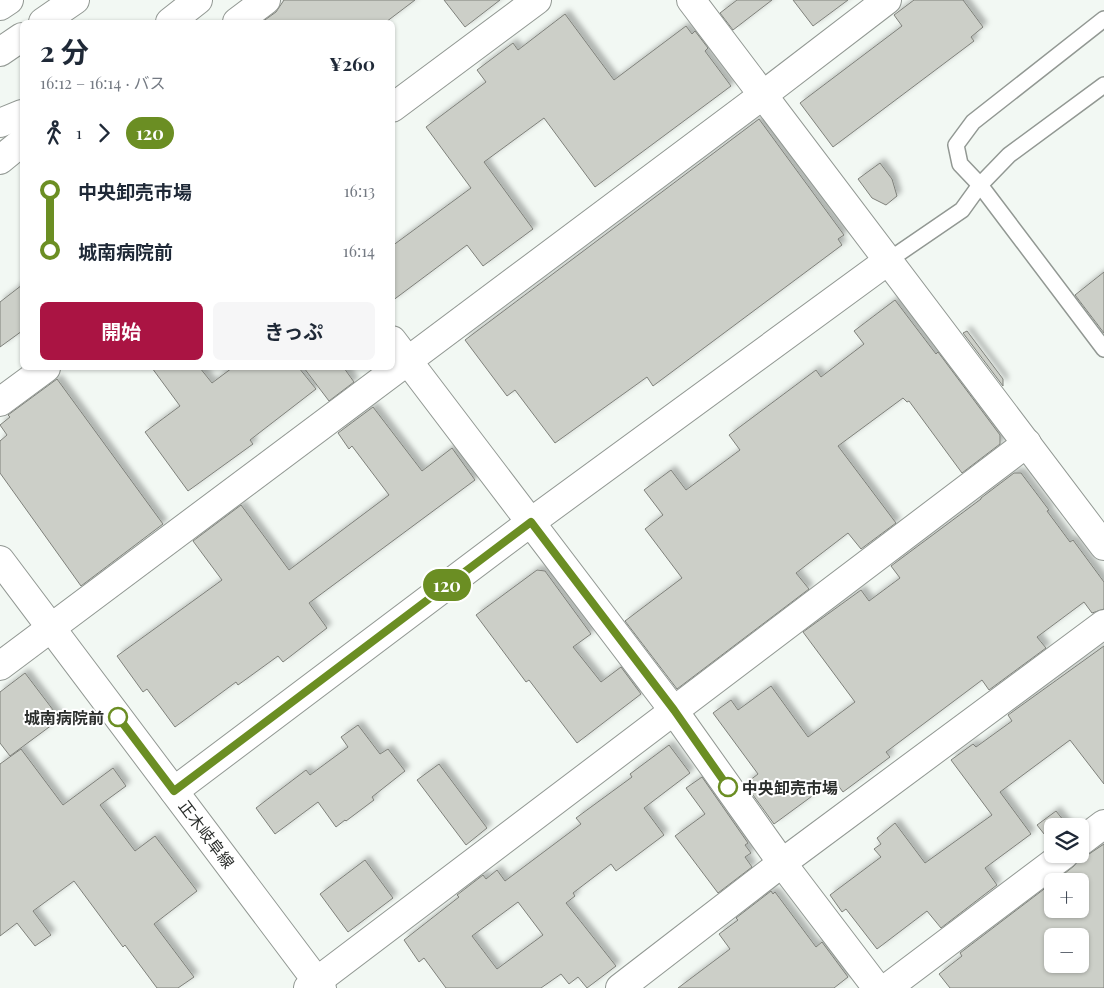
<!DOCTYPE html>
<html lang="ja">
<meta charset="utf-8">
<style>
:root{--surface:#fff;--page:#f6f6f7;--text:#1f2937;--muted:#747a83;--accent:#aa1443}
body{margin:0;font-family:"Playfair Display","Noto Sans JP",serif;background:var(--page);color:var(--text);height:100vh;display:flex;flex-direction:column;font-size:19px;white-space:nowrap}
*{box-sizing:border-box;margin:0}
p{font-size:16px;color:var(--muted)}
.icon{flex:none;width:28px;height:28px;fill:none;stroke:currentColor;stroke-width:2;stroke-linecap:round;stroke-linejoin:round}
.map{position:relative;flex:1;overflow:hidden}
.sheet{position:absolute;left:20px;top:20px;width:375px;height:350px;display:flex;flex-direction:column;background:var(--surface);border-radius:8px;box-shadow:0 1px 4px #0004}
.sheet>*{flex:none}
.badge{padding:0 10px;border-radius:16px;font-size:18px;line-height:32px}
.tools{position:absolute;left:1044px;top:818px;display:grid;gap:10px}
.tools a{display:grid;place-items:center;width:45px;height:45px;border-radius:8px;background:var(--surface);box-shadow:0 1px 4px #0004;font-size:25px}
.map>.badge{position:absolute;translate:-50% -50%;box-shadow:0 0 0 2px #fff}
.legs{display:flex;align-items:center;gap:8px;height:55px;padding:0 20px;font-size:16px}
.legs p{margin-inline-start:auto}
.summary{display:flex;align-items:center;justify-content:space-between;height:85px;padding:0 20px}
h1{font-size:28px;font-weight:700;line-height:38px}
.button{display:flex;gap:10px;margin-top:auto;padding:10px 20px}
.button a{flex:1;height:58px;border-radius:8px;background:var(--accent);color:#fff;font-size:20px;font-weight:700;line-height:58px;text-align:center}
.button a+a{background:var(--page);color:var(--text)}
ul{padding:0 20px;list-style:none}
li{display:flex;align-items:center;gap:18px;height:60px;font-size:19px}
li i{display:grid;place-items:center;width:8px;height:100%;margin:0 6px;background:currentColor}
li i::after{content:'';width:12px;height:12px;margin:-6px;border:4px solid;border-radius:50%;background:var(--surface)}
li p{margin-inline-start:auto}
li:first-child i{background:linear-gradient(#0000 50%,currentColor 0)}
li:last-child i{background:linear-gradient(currentColor 50%,#0000 0)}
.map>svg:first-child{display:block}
.building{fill:#cccfc8;stroke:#7f817b;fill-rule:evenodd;filter:url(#shadow)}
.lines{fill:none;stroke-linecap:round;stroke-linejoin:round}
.lane-casing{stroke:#929893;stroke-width:18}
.street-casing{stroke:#929893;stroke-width:30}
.secondary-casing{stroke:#929893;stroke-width:30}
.highway-casing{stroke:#929893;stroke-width:30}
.lane{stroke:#fff;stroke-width:15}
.street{stroke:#fff;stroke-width:28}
.secondary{stroke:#fff;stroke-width:28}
.highway{stroke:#fff;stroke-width:28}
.line-1-casing{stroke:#fff;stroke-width:11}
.line-1{stroke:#6b8e23;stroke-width:8}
.stop-1-dot{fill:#fff;stroke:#6b8e23;stroke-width:2.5}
.labels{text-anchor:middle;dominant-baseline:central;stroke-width:4;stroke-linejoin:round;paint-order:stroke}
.stop-label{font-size:16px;font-weight:bold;fill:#2b2e2c;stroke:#fff;text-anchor:end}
.street-label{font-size:16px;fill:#2b2e2c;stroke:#fff}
</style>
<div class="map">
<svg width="1104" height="988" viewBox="0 0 1104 988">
<defs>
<filter id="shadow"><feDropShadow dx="4.5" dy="-4.5" stdDeviation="2.5" flood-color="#0004"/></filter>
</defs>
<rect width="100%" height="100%" fill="#f2f8f3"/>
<g class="building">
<path d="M 284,0 L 415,0 L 386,22 L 262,22 L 276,12 Z"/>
<path d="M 444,0 L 500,0 L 465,27 Z"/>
<path d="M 737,0 L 772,0 L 733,30 L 720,13 Z"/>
<path d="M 793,0 L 848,0 L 813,26 Z"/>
<path d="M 914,0 L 963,0 L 983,27 L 971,37 L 974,41 L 833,147 L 800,103 L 902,26 L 894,15 Z"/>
<path d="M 565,14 L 614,80 L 686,26 L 692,34 L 695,31 L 708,48 L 705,51 L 731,86 L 595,187 L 544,118 L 484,162 L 533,229 L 483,266 L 467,245 L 392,301 L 392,246 L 471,188 L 426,127 L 486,82 L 477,70 L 513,43 L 518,50 Z"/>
<path d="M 759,119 L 844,235 L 838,239 L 842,245 L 653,386 L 647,377 L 555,443 L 515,390 L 507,396 L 465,340 Z"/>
<path d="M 880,163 L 892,179 L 897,196 L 886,205 L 872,198 L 858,179 Z"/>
<path d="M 1104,272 L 1104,333 L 1075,295 Z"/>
<path d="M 22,285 L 22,331 L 0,347 L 0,302 Z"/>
<path d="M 895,300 L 936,354 L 938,352 L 1000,435 L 1000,444 L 962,473 L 909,401 L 907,402 L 903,398 L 838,446 L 896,523 L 861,549 L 848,533 L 796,573 L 809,589 L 677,689 L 625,621 L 682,578 L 645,529 L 663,515 L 644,490 L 671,470 L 686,490 L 740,450 L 729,435 L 816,370 L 821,377 L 864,344 L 854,331 Z"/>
<path d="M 967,331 L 1003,379 L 1003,386 L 963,333 Z"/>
<path d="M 152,368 L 200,368 L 212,383 L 232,368 L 299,368 L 316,389 L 250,440 L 253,444 L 188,491 L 145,432 L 180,406 Z"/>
<path d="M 304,368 L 344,368 L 354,382 L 329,401 Z"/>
<path d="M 57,379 L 163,524 L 81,586 L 0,473 L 0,441 L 7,435 L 0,425 L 10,417 L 8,415 Z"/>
<path d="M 373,407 L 422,471 L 452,448 L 475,480 L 309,603 L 327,628 L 283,662 L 278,656 L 238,685 L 236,682 L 175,727 L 147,689 L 143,692 L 117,656 L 222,580 L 193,541 L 241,505 L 289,570 L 389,495 L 352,446 L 349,449 L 338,433 Z"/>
<path d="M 1014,473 L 1021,473 L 1049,510 L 1047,511 L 1070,542 L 1073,540 L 1104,582 L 1104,609 L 1092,613 L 1084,602 L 1037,637 L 1046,648 L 989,690 L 982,680 L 886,752 L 890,757 L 843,792 L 834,780 L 774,824 L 745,784 L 758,774 L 713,713 L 731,700 L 738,710 L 771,686 L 808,737 L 855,702 L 803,632 L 861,590 L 869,601 L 900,578 L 891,566 L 981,499 L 981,498 Z"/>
<path d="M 537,570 L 545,571 L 591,634 L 573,647 L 601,682 L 621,667 L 641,694 L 577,743 L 529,680 L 526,682 L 476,615 Z"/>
<path d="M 1104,646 L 1104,784 L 1070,740 L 1000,792 L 1031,834 L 985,868 L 997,885 L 941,928 L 927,911 L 877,949 L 846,909 L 842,912 L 830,895 L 881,857 L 874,849 L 881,844 L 877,838 L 895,823 L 925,863 L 992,815 L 951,760 L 973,744 L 976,747 L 1012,721 L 1008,715 Z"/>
<path d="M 25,673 L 60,719 L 10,756 L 0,743 L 0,692 Z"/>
<path d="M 358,725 L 380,754 L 388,749 L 405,771 L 372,797 L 374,800 L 346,821 L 345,820 L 336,827 L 318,802 L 275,834 L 256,808 L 306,770 L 310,775 L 348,747 L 341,737 Z"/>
<path d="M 669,745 L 690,773 L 644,808 L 664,835 L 616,871 L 611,864 L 573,893 L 575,896 L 566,903 L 616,966 L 587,988 L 578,977 L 569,984 L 561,974 L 541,988 L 446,988 L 424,958 L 419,962 L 404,940 L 459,897 L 457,895 L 483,875 L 486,879 L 497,870 L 505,881 L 581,824 L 576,818 L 632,777 L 630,774 ZM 518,902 L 543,935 L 497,969 L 472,936 Z"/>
<path d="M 21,749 L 63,805 L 113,768 L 126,786 L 100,805 L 135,851 L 155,836 L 197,891 L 154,924 L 194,977 L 178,988 L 157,988 L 125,945 L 123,947 L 74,881 L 33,911 L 51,935 L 35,946 L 17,923 L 0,936 L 0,764 Z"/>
<path d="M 439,764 L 487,828 L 466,845 L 417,780 Z"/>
<path d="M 702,777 L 748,843 L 745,845 L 751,853 L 745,857 L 752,867 L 718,893 L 675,836 L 705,814 L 686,788 Z"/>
<path d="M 1056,811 L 1068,826 L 1052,826 L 1052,844 L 1037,825 Z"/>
<path d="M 1104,844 L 1104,988 L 950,988 L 939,974 L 962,956 L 960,953 L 1052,883 L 1052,909 L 1080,909 L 1080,881 L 1055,881 L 1074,866 L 1080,857 L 1089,854 ZM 1052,936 L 1080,936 L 1080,964 L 1052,964 Z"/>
<path d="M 365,860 L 393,898 L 348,932 L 320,894 Z"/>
<path d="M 771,891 L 773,894 L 775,892 L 816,947 L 822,942 L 848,977 L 834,988 L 678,988 L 730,949 L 719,934 L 738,920 L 736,918 Z"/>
</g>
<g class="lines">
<g class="lane-casing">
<g id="lane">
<path d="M 1104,19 L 973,122 L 956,145 L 960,164 L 980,185 L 1009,155 L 1104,85"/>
<path d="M 889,260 L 962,210 L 980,185 L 1104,349"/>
</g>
</g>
<g class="street-casing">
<g id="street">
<path d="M 691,0 L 1104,546"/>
<path d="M 0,6 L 9,0"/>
<path d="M 237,22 L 266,0"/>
<path d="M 392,108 L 537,0"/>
<path d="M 392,340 L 674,711 L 782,863 L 877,988"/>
<path d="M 0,402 L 46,368"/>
<path d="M 0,666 L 763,95 L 887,0"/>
<path d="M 1080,842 L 1104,824"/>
<path d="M 308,988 L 1027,443"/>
<path d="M 620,988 L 782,863 L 1104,624"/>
<path d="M 887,988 L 1065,854"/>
</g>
</g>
<g class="secondary-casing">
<g id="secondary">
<path d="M 0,560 L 322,988"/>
<path d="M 174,791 L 531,522 L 889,260"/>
</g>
</g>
<g class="highway-casing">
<g id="highway">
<path d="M 43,22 L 75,0"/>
<path d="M 170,22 L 198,0"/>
<path d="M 0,52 L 22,37"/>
<path d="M 0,123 L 22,114"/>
<path d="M 0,160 L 22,142"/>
</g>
</g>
<use href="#lane" class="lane"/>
<use href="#street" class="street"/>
<use href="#secondary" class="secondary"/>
<use href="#highway" class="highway"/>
</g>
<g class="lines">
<g class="line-1-casing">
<path id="line-1" d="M 118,717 L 174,791 L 531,522 L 674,710 L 728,787"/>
</g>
<use href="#line-1" class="line-1"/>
</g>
<g class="stop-1-dot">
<circle cx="118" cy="717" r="9"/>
<circle cx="728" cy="787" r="9"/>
</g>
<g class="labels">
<g class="stop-label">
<text x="104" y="717">城南病院前</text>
<text x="742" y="787" text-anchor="start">中央卸売市場</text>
</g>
<g class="street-label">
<text transform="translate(207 834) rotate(53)">正木岐阜線</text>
</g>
</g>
</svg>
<div class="tools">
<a><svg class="icon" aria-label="layers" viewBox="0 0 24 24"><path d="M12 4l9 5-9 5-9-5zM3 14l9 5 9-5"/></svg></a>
<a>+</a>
<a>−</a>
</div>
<b class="badge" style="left:447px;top:585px;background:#6b8e23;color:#fff">120</b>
<section class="sheet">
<div class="summary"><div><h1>2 分</h1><p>16:12 – 16:14 · バス</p></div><b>¥260</b></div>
<div class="legs"><svg class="icon" aria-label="walk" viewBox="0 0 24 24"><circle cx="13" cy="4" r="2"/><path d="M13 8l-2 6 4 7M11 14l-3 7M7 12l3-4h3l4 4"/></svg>1<svg class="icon" aria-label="forward" viewBox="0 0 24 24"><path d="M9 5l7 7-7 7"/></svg><b class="badge" style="background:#6b8e23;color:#fff">120</b></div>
<ul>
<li><i style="color:#6b8e23"></i><b>中央卸売市場</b><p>16:13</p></li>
<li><i style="color:#6b8e23"></i><b>城南病院前</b><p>16:14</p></li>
</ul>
<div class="button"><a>開始</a><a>きっぷ</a></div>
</section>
</div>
